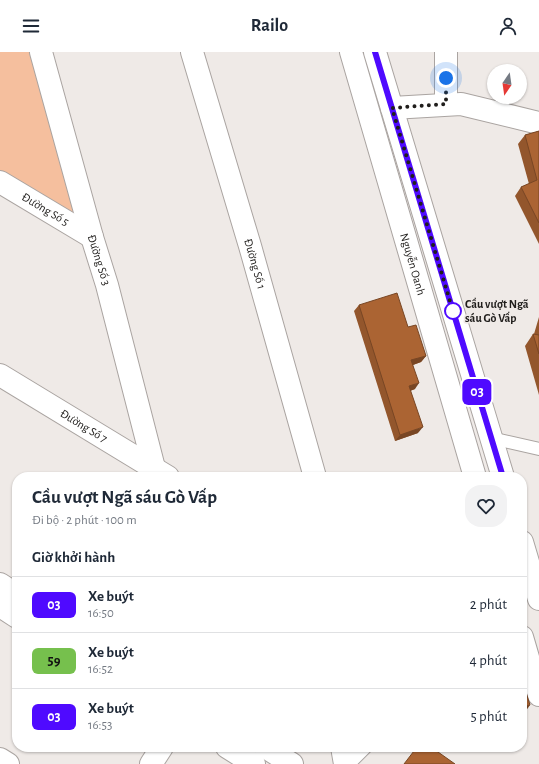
<!DOCTYPE html>
<html lang="vi">
<meta charset="utf-8">
<style>
:root{--surface:#fff;--page:#f2f2f3;--text:#1f2937;--muted:#747a83;--line:#e0e1e3}
body{margin:0;font-family:"Alegreya Sans",sans-serif;background:var(--page);color:var(--text);height:100vh;display:flex;flex-direction:column;font-size:15px;white-space:nowrap}
*{box-sizing:border-box;margin:0}
p{font-size:13px;color:var(--muted)}
.icon{flex:none;width:22px;height:22px;fill:none;stroke:currentColor;stroke-width:2;stroke-linecap:round;stroke-linejoin:round}
.map{position:relative;flex:1;overflow:hidden}
.drawer{position:absolute;left:12px;top:420px;width:515px;height:280px;display:flex;flex-direction:column;background:var(--surface);border-radius:16px;box-shadow:0 1px 3px #0004}
.drawer>*{flex:none}
.badge{padding:0 8px;border-radius:6px;font-size:14px;line-height:26px}
.needle{width:26px;rotate:193deg}
.fabs{position:absolute;left:487px;top:12px;display:grid;gap:8px}
.fabs a{display:grid;place-items:center;width:40px;height:40px;border-radius:50%;background:var(--surface);box-shadow:0 1px 3px #0004;font-size:20px}
.you{position:absolute;width:20px;height:20px;margin:-10px;border:3px solid #fff;border-radius:50%;background:#1a73e8;box-shadow:0 0 0 6px #1a73e833}
.map>.badge{position:absolute;translate:-50% -50%;box-shadow:0 0 0 2px #fff}
h2{padding:0 20px;font-size:15px;line-height:36px}
.round{display:grid;place-items:center;flex:none;width:42px;height:42px;border-radius:16px;background:var(--page)}
.overview{display:flex;align-items:center;justify-content:space-between;height:68px;padding:0 20px}
h1{font-size:19px;font-weight:600;line-height:30px}
ul{padding:0;list-style:none}
li{display:flex;align-items:center;gap:12px;height:56px;padding:0 20px;border-top:1px solid var(--line)}
li div{flex:1}
li b{display:block;font-size:15px}
li em{font-style:normal}
li .badge{min-width:44px;font-weight:700;text-align:center}
header{display:flex;justify-content:space-between;align-items:center;height:52px;padding:0 20px;background:var(--surface);font-size:18px;font-weight:600}
.map>svg:first-child{display:block}
.green{fill:#f5bf9e}
.lines{fill:none;stroke-linecap:round;stroke-linejoin:round}
.service-casing{stroke:#aaa4a1;stroke-width:14}
.minor-casing{stroke:#aaa4a1;stroke-width:24}
.secondary-casing{stroke:#aaa4a1;stroke-width:24}
.primary-casing{stroke:#aaa4a1;stroke-width:24}
.service{stroke:#fff;stroke-width:12}
.minor{stroke:#fff;stroke-width:22}
.secondary{stroke:#fff;stroke-width:22}
.primary{stroke:#fff;stroke-width:22}
.wall{fill:#93562c}
.shaded-wall{fill:#784624}
.building{fill:#ab6433;stroke:#784624}
.line-casing{stroke:#fff;stroke-width:9}
.line{stroke:#4f0aff;stroke-width:6}
.walk{stroke:#201e1c;stroke-width:4;stroke-dasharray:0 7.2}
.stop-dot{fill:#fff;stroke:#4f0aff;stroke-width:2}
.labels{text-anchor:middle;dominant-baseline:central;stroke-width:3.5;stroke-linejoin:round;paint-order:stroke}
.street-label{font-size:12px;fill:#201e1c;stroke:#efeae7}
.stop-label{font-size:12px;font-weight:bold;fill:#201e1c;stroke:#efeae7;text-anchor:start}
</style>
<header><svg class="icon" aria-label="menu" viewBox="0 0 24 24"><path d="M4 6h16M4 12h16M4 18h16"/></svg>Railo<svg class="icon" aria-label="person" viewBox="0 0 24 24"><circle cx="12" cy="8" r="4"/><path d="M4 21q1-7 8-7t8 7"/></svg></header>
<div class="map">
<svg width="539" height="712" viewBox="0 0 539 712">
<rect width="100%" height="100%" fill="#efeae7"/>
<path class="green" d="M 0,0 L 41,0 L 92,185 L 0,130 Z"/>
<g class="lines">
<g class="service-casing">
<g id="service">
<path d="M 491,386 L 539,397"/>
<path d="M 349,712 L 366,695"/>
</g>
</g>
<g class="minor-casing">
<g id="minor">
<path id="s1" d="M 41,0 L 92,185 L 107,233 L 154,416"/>
<path id="s2" d="M 192,0 L 250,194 L 315,425"/>
<path d="M 446,0 L 446,52"/>
<path d="M 392,56 L 461,52 L 539,71"/>
<path id="s3" d="M 0,130 L 92,185"/>
<path id="s4" d="M 0,323 L 168,425"/>
<path d="M 342,695 L 345,712"/>
<path d="M 0,707 L 8,712"/>
<path d="M 151,712 L 162,695"/>
</g>
</g>
<g class="secondary-casing">
<g id="secondary">
<path d="M 0,532 L 17,543"/>
<path d="M 0,554 L 17,565"/>
<path d="M 227,695 L 254,712"/>
<path d="M 265,695 L 292,712"/>
</g>
</g>
<g class="primary-casing">
<g id="primary">
<path id="s5" d="M 351,0 L 475,425"/>
<path d="M 375,0 L 503,425"/>
<path d="M 522,490 L 539,547"/>
<path d="M 522,585 L 539,643"/>
</g>
</g>
<use href="#service" class="service"/>
<use href="#minor" class="minor"/>
<use href="#secondary" class="secondary"/>
<use href="#primary" class="primary"/>
</g>
<g class="wall">
<path d="M 539,79 L 539,192 L 515,144 L 521,135 L 529,132 L 518,92 L 525,83 Z"/>
<path d="M 359,253 L 408,275 L 426,304 L 421,310 L 413,313 L 415,337 L 410,339 L 418,381 L 395,389 L 354,259 Z"/>
<path d="M 539,265 L 539,343 L 525,294 L 533,282 L 534,282 Z"/>
</g>
<g class="shaded-wall">
<path d="M 426,304 L 421,310 L 407,315 L 411,308 Z"/>
<path d="M 419,331 L 415,337 L 404,341 L 409,334 Z"/>
<path d="M 423,375 L 418,381 L 395,389 L 400,383 Z"/>
<path d="M 530,653 L 523,663 L 522,663 L 522,655 Z"/>
</g>
<g class="building">
<path d="M 539,79 L 539,171 L 521,135 L 537,128 L 525,83 Z"/>
<path d="M 397,241 L 408,275 L 416,273 L 426,304 L 411,308 L 419,331 L 409,334 L 423,375 L 400,383 L 359,253 Z"/>
<path d="M 533,282 L 539,283 L 539,302 Z"/>
<path d="M 522,628 L 530,653 L 522,655 Z"/>
<path d="M 417,695 L 431,695 L 455,712 L 404,712 Z"/>
</g>
<g class="lines">
<g class="line-casing">
<path id="line" d="M 375,0 L 503,425"/>
</g>
<use href="#line" class="line"/>
<path class="walk" d="M 446,26 L 446,52 L 392,56 L 455,266 L 453,259"/>
</g>
<circle class="stop-dot" cx="453" cy="259" r="8"/>
<g class="labels">
<g class="street-label">
<text stroke="none"><textPath href="#s3" startOffset="53">Đường Số 5</textPath></text>
<text stroke="none"><textPath href="#s1" startOffset="216">Đường Số 3</textPath></text>
<text stroke="none"><textPath href="#s2" startOffset="221">Đường Số 1</textPath></text>
<text stroke="none"><textPath href="#s5" startOffset="221">Nguyễn Oanh</textPath></text>
<text stroke="none"><textPath href="#s4" startOffset="98">Đường Số 7</textPath></text>
</g>
<g class="stop-label">
<text x="465" y="252">Cầu vượt Ngã<tspan x="465" dy="14">sáu Gò Vấp</tspan></text>
</g>
</g>
</svg>
<div class="fabs">
<a><svg class="needle" viewBox="-14 -14 28 28"><path d="M0-13l5 13h-10z" fill="#e53935"/><path d="M0 13l5-13h-10z" fill="#747a83"/></svg></a>
</div>
<div class="you" style="left:446px;top:26px"></div>
<b class="badge" style="left:477px;top:340px;background:#4f0aff;color:#fff">03</b>
<section class="drawer">
<div class="overview"><div><h1>Cầu vượt Ngã sáu Gò Vấp</h1><p>Đi bộ · 2 phút · 100 m</p></div><a class="round"><svg class="icon" aria-label="heart" viewBox="0 0 24 24"><path d="M12 20l-8-8c-3-5 5-10 8-4 3-6 11-1 8 4z"/></svg></a></div>
<h2>Giờ khởi hành</h2>
<ul>
<li><span class="badge" style="background:#4f0aff;color:#fff">03</span><div><b>Xe buýt</b><p>16:50</p></div><em>2 phút</em></li>
<li><span class="badge" style="background:#76c04d;color:#111">59</span><div><b>Xe buýt</b><p>16:52</p></div><em>4 phút</em></li>
<li><span class="badge" style="background:#4f0aff;color:#fff">03</span><div><b>Xe buýt</b><p>16:53</p></div><em>5 phút</em></li>
</ul>
</section>
</div>
